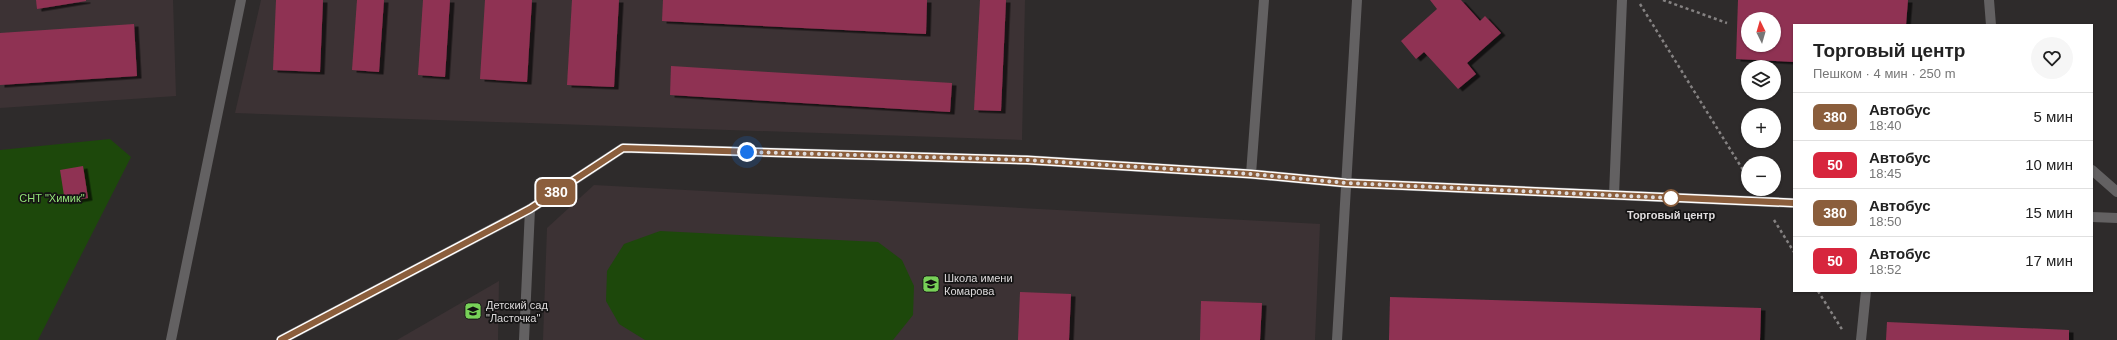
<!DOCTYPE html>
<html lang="ru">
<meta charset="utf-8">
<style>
:root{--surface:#fff;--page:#f6f6f6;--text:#222;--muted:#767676;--line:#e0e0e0}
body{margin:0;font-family:Arial,sans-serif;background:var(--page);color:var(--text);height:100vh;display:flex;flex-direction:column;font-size:15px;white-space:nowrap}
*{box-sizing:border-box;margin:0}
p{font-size:13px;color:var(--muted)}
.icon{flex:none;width:22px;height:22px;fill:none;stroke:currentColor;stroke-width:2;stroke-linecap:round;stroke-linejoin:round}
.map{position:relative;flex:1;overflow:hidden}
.details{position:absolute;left:1793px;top:24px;width:300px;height:268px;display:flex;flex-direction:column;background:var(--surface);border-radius:0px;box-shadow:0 1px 3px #0004}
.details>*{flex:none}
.badge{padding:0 8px;border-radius:6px;font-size:14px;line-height:26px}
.needle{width:26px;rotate:355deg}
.tools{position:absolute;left:1741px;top:12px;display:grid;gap:8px}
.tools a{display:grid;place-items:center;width:40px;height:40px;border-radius:50%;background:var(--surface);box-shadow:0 1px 3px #0004;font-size:20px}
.you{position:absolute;width:20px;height:20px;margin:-10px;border:3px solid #fff;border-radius:50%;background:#1a73e8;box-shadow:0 0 0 6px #1a73e833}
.map>.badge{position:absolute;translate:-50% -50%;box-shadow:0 0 0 2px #fff}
.round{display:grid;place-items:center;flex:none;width:42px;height:42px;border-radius:21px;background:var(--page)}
.overview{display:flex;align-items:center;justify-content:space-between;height:68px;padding:0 20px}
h1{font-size:19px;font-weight:700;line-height:30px}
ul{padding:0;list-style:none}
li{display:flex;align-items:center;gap:12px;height:48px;padding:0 20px;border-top:1px solid var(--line)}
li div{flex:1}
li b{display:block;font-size:15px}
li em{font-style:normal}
li .badge{min-width:44px;font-weight:700;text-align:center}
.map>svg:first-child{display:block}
.built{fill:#3c3234}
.green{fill:#1d480b}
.building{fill:#8f3253;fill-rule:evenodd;filter:url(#shadow)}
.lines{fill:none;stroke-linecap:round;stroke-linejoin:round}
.path{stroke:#858282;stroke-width:2.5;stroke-dasharray:3 3;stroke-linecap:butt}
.minor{stroke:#636162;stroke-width:10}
.line-casing{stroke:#fff;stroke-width:9}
.line{stroke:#8b5e3c;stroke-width:6}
.walk{stroke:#dfdcdd;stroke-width:4;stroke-dasharray:0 7.2}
.stop-dot{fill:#fff;stroke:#8b5e3c;stroke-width:2}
.labels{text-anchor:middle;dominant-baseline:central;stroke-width:3.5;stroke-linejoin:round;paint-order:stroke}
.park-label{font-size:11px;fill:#94e279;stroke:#151414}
.stop-label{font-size:11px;font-weight:bold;fill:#dfdcdd;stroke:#151414}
.poi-label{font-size:11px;fill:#dfdcdd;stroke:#151414;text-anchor:start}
</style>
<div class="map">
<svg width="2117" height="340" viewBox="0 0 2117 340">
<defs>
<filter id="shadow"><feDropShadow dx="4.5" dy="2.5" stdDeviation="0" flood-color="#0009"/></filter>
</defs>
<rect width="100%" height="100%" fill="#2e2b2b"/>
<g class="built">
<path d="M 0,0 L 173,0 L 176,96 L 0,108 Z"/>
<path d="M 261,0 L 1025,0 L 1022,140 L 235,113 Z"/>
<path d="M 594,185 L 1320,224 L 1315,340 L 543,340 L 547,228 Z"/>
<path d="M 499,281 L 498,340 L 397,340 Z"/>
</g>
<g class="green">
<path d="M 110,139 L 131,157 L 38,340 L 0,340 L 0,150 Z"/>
<path d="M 660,231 L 878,242 L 902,260 L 914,286 L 913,315 L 893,340 L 645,340 L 619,324 L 606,301 L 607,271 L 624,244 Z"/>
</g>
<g class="building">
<path d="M 36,0 L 86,0 L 86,1 L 37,9 Z"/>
<path d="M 276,0 L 323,0 L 320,72 L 273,70 Z"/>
<path d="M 357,0 L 384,0 L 379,72 L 352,70 Z"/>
<path d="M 423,0 L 450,0 L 445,77 L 418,75 Z"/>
<path d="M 485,0 L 532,0 L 527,82 L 480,79 Z"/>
<path d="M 572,0 L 619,0 L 614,87 L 567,85 Z"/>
<path d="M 663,0 L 927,0 L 926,34 L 662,21 Z"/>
<path d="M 980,0 L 1006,0 L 1001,111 L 974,110 Z"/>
<path d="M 1430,0 L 1461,0 L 1480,21 L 1485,16 L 1501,33 L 1467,63 L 1476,74 L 1458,89 L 1424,52 L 1416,59 L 1401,41 L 1437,9 Z"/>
<path d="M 1738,0 L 1908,0 L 1906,25 L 1794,25 L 1794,62 L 1736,59 ZM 1748,19 L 1774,19 L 1774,45 L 1748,45 Z"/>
<path d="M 134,24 L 137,76 L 0,85 L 0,33 Z"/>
<path d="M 671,66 L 952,83 L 950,112 L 670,95 Z"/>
<path d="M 83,166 L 88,198 L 65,202 L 60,170 Z"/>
<path d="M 1020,292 L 1071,294 L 1069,340 L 1018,340 Z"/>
<path d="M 1390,297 L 1761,308 L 1760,340 L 1389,340 Z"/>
<path d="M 1201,301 L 1262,303 L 1260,340 L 1200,340 Z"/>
<path d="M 1887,322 L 2069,330 L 2069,340 L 1886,340 Z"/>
</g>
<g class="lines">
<g class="path">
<path d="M 1663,0 L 1727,23"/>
<path d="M 1640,4 L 1748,178"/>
<path d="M 1774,220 L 1794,252"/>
<path d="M 1818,291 L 1843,331"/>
</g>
<g class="minor">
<path d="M 1989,0 L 1991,25"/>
<path d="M 2092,170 L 2117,192"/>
<path d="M 1251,174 L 1264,0"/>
<path d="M 1614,195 L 1622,0"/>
<path d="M 2092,217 L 2117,218"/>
<path d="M 171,340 L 241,0"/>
<path d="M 281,340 L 530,209 L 623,148 L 1027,160 L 1251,174 L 1346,183 L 1794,203"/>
<path d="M 524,340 L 530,209"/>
<path d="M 1337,340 L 1357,0"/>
<path d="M 1861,340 L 1866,291"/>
</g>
</g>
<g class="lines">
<g class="line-casing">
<path id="line" d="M 281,340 L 530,209 L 623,148 L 1027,160 L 1251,174 L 1346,183 L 1794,203"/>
</g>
<use href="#line" class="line"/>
<path class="walk" d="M 747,152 L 1027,160 L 1251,174 L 1346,183 L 1671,198"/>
</g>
<defs>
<g id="school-square" transform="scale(0.9)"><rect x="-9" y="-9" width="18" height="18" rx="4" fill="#78d158" stroke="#151414"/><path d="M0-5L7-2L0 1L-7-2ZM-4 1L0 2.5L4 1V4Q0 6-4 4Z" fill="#111"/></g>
</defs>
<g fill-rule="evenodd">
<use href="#school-square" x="931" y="284"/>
<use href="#school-square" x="473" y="311"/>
</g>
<circle class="stop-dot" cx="1671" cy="198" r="8"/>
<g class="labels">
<g class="park-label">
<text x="52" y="198">СНТ "Химик"</text>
</g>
<g class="stop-label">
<text x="1671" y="215">Торговый центр</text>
</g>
<g class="poi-label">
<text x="944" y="278">Школа имени<tspan x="944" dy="13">Комарова</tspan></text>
<text x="486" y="305">Детский сад<tspan x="486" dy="13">"Ласточка"</tspan></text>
</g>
</g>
</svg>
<div class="tools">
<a><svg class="needle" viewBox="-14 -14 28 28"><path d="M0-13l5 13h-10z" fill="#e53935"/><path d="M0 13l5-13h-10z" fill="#767676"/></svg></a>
<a><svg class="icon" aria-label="layers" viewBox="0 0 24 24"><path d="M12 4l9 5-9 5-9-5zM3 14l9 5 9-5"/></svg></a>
<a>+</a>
<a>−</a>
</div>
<div class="you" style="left:747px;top:152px"></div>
<b class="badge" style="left:556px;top:192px;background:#8b5e3c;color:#fff">380</b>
<section class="details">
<div class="overview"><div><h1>Торговый центр</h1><p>Пешком · 4 мин · 250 m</p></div><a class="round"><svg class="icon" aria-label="heart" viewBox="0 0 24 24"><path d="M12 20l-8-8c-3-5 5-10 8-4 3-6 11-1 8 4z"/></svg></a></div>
<ul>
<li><span class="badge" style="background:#8b5e3c;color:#fff">380</span><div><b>Автобус</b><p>18:40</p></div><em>5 мин</em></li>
<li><span class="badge" style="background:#d7263d;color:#fff">50</span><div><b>Автобус</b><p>18:45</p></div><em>10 мин</em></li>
<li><span class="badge" style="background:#8b5e3c;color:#fff">380</span><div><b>Автобус</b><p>18:50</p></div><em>15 мин</em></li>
<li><span class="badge" style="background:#d7263d;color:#fff">50</span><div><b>Автобус</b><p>18:52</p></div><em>17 мин</em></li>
</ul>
</section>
</div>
